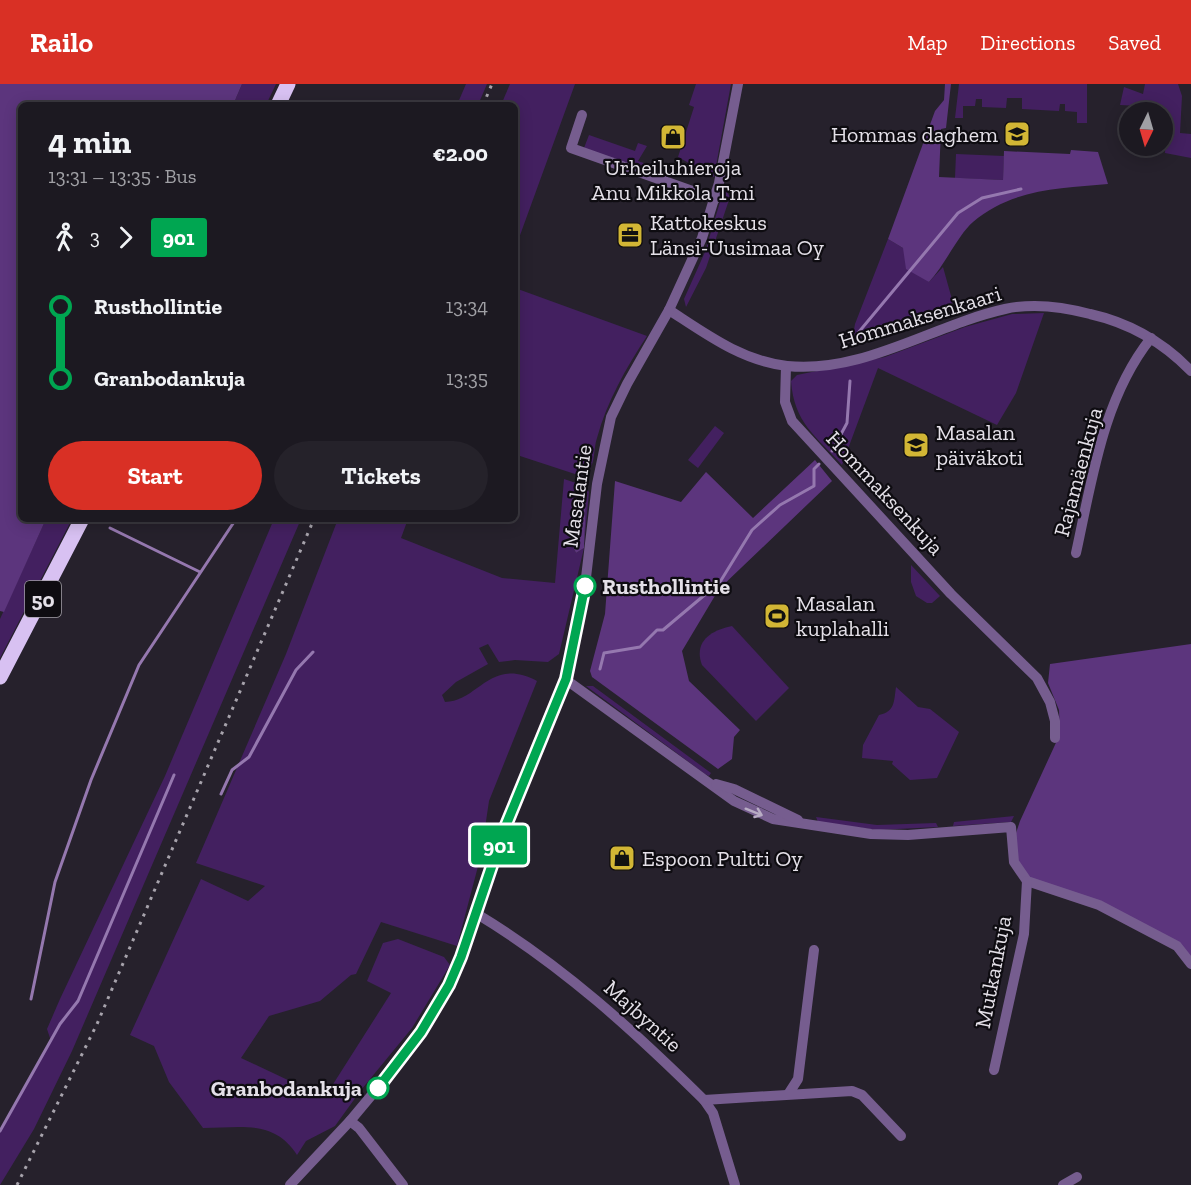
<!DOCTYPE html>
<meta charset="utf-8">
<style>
:root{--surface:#1c1921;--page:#25222a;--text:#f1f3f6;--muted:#a0a0a5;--line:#3a383f;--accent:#d93025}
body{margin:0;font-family:"Zilla Slab",serif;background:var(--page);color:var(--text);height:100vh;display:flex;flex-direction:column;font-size:22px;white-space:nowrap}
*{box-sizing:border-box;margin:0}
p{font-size:20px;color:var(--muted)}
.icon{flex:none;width:33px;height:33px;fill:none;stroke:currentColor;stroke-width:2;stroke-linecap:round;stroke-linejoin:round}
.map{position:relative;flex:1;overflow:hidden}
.sheet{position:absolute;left:18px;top:18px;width:500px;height:420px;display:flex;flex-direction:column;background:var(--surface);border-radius:9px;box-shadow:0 3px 15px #0003,0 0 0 2px var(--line)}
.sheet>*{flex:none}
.badge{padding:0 12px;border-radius:4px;font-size:21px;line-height:39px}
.needle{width:39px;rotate:185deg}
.buttons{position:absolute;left:1119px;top:18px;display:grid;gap:12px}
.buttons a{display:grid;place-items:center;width:54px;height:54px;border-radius:50%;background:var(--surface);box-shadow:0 3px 15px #0003,0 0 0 2px var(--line);font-size:30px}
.map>.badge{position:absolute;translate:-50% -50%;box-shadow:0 0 0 3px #fff}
.legs{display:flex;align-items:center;gap:9px;height:66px;padding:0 30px;font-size:20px}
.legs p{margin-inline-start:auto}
.summary{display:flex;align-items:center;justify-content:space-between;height:102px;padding:0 30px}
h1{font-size:33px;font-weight:700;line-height:45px}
.primary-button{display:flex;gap:12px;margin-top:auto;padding:12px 30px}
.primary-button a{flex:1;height:69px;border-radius:36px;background:var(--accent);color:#fff;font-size:24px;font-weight:700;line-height:69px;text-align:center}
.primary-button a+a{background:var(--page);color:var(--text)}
ul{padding:0 30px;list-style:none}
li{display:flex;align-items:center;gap:21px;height:72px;font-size:22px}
li i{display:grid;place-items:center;width:9px;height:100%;margin:0 8px;background:currentColor}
li i::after{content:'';width:15px;height:15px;margin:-8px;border:4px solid;border-radius:50%;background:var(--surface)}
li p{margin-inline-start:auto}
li:first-child i{background:linear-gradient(#0000 50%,currentColor 0)}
li:last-child i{background:linear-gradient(currentColor 50%,#0000 0)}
header{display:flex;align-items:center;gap:36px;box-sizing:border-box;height:84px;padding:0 30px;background:var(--accent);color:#fff}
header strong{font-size:28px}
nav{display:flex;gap:33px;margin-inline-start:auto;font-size:21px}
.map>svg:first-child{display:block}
.green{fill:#432060}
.forest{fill:#5c357d}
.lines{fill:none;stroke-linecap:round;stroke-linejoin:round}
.stream{stroke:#9578af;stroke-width:3}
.minor{stroke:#765d8f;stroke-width:10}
.highway{stroke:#d8c1f2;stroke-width:15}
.rail{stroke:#a7a3ac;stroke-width:3;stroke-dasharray:3 6;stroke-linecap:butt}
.oneway{stroke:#b8acc4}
.line-1-casing{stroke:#fff;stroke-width:14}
.line-1{stroke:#00a651;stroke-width:9}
.stop-1-dot{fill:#fff;stroke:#00a651;stroke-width:3}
.labels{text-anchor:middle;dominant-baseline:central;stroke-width:4.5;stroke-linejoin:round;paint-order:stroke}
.shield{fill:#0e0c11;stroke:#a4a0a8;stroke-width:1.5}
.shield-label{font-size:21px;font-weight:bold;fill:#e4e0e8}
.poi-label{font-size:22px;fill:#e4e0e8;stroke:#0e0c11;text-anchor:start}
.street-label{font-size:22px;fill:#e4e0e8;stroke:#0e0c11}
.stop-label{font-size:22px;font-weight:bold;fill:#e4e0e8;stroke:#0e0c11;text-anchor:start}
</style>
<header>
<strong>Railo</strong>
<nav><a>Map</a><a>Directions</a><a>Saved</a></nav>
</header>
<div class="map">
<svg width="1191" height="1101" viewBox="0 0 1191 1101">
<rect width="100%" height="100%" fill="#26212c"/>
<g class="green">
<path d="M 242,0 L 276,0 L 266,21 L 233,21 Z"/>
<path d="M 466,0 L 487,0 L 478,21 L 457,21 Z"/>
<path d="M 510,0 L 575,0 L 515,165 L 514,21 L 501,21 Z"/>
<path d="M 696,0 L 731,0 L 714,93 L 678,73 L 694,23 L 689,21 Z"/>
<path d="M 959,0 L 1087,0 L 1087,39 L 1077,39 L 1077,28 L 1065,27 L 1065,20 L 1060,20 L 1059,27 L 1022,25 L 1022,14 L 1007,14 L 1006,24 L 982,23 L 982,15 L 976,15 L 975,22 L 963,22 L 963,34 L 955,34 Z"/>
<path d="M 1145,0 L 1178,0 L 1182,12 L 1180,49 L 1191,50 L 1191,74 L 1165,69 L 1166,47 L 1163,46 L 1162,28 L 1140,28 L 1140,22 L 1120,21 L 1124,3 L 1143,10 Z"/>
<path d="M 589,51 L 635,67 L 638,59 L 647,62 L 638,77 L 655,83 L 645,86 L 584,64 Z"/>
<path d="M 956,70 L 1004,72 L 1003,96 L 955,94 Z"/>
<path d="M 723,108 L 727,108 L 730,113 L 706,184 L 686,223 L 684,215 L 705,168 Z"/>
<path d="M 888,155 L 903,164 L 929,198 L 943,183 L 953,219 L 852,257 L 855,240 Z"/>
<path d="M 515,204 L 647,252 C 626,284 607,317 597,354 C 593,366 596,381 586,390 L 578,391 L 517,371 L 515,377 Z"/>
<path d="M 1044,229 L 1016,309 L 997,341 L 878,284 L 842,381 C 816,352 794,339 791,297 L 797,291 L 885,273 L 965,243 L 1012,230 Z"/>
<path d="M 715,342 L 724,349 L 698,384 L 688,376 Z"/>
<path d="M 564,395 L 585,402 L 589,408 L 584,461 L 586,415 L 581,407 L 578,408 L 570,457 L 576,469 L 584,464 L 559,570 L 548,578 L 515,576 L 499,578 L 488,560 L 479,564 L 488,580 L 456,598 L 442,611 L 445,618 C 478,618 490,572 537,597 L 489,717 L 481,771 L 457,862 L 381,838 L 356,890 L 351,891 L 320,917 L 269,932 L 241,974 L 309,1006 L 330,1005 L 391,909 L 367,897 L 383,859 L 398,855 L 444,873 L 450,881 L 412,944 L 361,1006 L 335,1042 L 306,1057 L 297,1071 C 274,1035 240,1044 203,1044 L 169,998 L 154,962 L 130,951 L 201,795 L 248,817 L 265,802 L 196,779 L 286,570 L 338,435 L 408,435 L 401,454 L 502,494 L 555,499 Z"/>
<path d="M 46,435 L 72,435 L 0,574 L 0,535 Z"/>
<path d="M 274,435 L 301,435 L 72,967 L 34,1045 L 0,1101 L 0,1047 L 51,957 L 47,945 L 60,915 L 165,692 Z"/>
<path d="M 911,481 L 940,512 L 932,519 L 927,519 L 916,512 L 911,498 Z"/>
<path d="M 732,542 L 789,604 L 756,637 L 702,581 C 693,557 712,546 732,542 Z"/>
<path d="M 586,602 L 593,602 L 711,689 L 709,692 L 705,690 Z"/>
<path d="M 896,603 L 918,623 L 930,625 L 959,648 L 937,694 L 910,696 L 892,680 L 893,677 L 862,674 L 863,661 L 879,631 C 895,628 894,617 896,603 Z"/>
<path d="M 1014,732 L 1011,738 L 953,742 L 954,738 Z"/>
<path d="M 816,733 L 877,741 L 936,739 L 938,743 L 877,746 L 818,738 Z"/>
</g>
<g class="forest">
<path d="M 0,0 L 242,0 L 233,21 L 21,21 L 21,435 L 46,435 L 4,528 L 0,527 Z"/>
<path d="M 945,0 L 951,0 L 946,44 L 941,45 L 939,93 L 1003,96 L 1004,67 L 1070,70 L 1071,66 L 1098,68 L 1108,100 C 1061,104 1011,105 973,138 C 958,151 945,181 929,198 L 906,185 L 903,164 L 888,155 L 935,27 L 944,16 Z"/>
<path d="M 815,376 L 832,397 L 719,505 L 682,567 L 689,597 L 740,646 L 734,653 L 732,675 L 718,685 L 592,593 L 590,587 L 605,530 L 615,397 L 681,418 L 706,388 L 753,434 Z"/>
<path d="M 581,407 L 586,415 L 584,464 L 576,469 L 570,457 L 578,408 Z"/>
<path d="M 1191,560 L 1191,880 L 1177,862 L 1099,821 L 1027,797 L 1014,778 L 1013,758 L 1020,737 L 1060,650 L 1059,626 L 1048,599 L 1050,580 Z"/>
</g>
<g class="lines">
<g class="stream">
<path d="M 857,253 L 858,249 L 958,129 L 982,114 L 1021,105"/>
<path d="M 832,367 L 847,339 L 850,297"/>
<path d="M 110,444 L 200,488"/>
<path d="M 600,585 L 604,569 L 640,563 L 657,546 L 663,546 L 720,498 L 752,446 L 780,421 L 814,402 L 814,385 L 819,380"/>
<path d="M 221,710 L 232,686 L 249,673 L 296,586 L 313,568"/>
<path d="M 31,915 L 55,798 L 91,696 L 139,581 L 236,435"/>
<path d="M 0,1047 L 60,940 L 78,917 L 174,691"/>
</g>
<g class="minor">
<path d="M 582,31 L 571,64 L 715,115"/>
<path d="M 669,226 C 706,250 742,277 787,282 C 863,290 933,241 1005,225 C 1032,219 1064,223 1090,230 C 1130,239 1163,258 1191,287"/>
<path d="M 786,282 L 785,318 L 792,337 L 951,510 L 1037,594 L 1050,618 L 1055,637 L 1055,654"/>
<path d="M 1076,469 C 1092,396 1103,314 1151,254"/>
<path d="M 565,595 L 734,717 L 773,735 L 871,750 L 908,751 L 1011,743 L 1014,778 L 1027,797 L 1099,821 L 1177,862 L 1191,880"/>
<path d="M 716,700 L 734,705 L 798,736"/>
<path d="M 477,830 C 562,881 634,947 704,1016 L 713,1029 L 735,1101"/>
<path d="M 994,986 L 1024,850 L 1027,797"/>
<path d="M 789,1009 L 798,995 L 814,866"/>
<path d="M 704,1016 L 852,1007 L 862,1011 L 901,1052"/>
<path d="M 350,1037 L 359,1044 L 403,1101"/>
<path d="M 290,1101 L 350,1037 L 406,970 L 436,925 L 461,873 L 504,746 L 565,595 L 585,502 L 597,400 L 611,333 L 627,300 L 669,226 L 702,154 L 719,99 L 738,0"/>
<path d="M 1063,1101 L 1077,1093"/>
</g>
<g class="highway">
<path d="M 278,21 L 288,0"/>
<path d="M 0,593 L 82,435"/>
</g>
<g class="rail">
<path d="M 483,21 L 492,0"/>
<path d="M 17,1101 L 97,940 L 314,435"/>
</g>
</g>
<defs><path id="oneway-shaft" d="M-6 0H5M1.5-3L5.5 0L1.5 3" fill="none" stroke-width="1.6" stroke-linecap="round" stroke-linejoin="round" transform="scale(1.5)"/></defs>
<use class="oneway" href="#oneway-shaft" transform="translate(754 728) rotate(22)"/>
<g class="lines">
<g class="line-1-casing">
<path id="line-1" d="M 378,1004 L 421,948 L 449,901 L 461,873 L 504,746 L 566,595 L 585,502"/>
</g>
<use href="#line-1" class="line-1"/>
</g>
<defs>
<g id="school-square" transform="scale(1.35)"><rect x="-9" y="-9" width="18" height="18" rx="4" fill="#d2b635" stroke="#0e0c11"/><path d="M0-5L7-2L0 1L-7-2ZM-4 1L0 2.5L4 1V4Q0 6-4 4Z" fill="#111"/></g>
<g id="shop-square" transform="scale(1.35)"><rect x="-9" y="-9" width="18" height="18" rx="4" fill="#d2b635" stroke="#0e0c11"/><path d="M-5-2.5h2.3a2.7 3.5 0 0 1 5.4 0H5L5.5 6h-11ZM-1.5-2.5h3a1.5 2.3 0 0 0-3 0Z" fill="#111"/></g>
<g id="office-square" transform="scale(1.35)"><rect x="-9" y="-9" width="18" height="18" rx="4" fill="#d2b635" stroke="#0e0c11"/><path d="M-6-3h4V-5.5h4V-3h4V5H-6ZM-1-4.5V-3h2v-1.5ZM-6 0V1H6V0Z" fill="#111"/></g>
<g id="stadium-square" transform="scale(1.35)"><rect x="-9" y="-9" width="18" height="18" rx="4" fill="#d2b635" stroke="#0e0c11"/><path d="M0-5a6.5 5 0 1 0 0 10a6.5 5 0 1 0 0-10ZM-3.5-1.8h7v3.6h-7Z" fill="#111"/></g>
</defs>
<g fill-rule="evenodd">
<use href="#school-square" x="1017" y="50"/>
<use href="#shop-square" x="673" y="53"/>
<use href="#office-square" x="630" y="151"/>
<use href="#school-square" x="916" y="361"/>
<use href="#stadium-square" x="777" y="532"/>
<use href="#shop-square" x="622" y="774"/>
</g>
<g class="stop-1-dot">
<circle cx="585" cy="502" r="10"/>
<circle cx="378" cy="1004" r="10"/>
</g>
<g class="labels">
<rect class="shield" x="25" y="497" width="36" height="36" rx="4.5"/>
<g class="shield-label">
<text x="43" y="515">50</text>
</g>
<g class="poi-label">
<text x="998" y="50" text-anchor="end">Hommas daghem</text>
<text x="673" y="83" text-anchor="middle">Urheiluhieroja<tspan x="673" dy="25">Anu Mikkola Tmi</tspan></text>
<text x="650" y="138">Kattokeskus<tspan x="650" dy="25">Länsi-Uusimaa Oy</tspan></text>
<text x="936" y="348">Masalan<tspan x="936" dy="25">päiväkoti</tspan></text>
<text x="796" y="519">Masalan<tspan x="796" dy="25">kuplahalli</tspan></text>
<text x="642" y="774">Espoon Pultti Oy</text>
</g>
<g class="street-label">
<text transform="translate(920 233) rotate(-17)">Hommaksenkaari</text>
<text transform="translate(1078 388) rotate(-75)">Rajamäenkuja</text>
<text transform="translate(885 409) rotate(47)">Hommaksenkuja</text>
<text transform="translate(577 412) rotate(-82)">Masalantie</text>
<text transform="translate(993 888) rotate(-79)">Mutkankuja</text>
<text transform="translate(643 932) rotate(42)">Majbyntie</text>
</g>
<g class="stop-label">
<text x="602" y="502">Rusthollintie</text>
<text x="362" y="1004" text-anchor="end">Granbodankuja</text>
</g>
</g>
</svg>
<div class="buttons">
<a><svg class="needle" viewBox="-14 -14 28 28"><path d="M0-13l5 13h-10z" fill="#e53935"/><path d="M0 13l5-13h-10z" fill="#a0a0a5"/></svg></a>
</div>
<b class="badge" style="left:499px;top:761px;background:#00a651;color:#fff">901</b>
<section class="sheet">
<div class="summary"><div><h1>4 min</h1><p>13:31 – 13:35 · Bus</p></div><b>€2.00</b></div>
<div class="legs"><svg class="icon" aria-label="walk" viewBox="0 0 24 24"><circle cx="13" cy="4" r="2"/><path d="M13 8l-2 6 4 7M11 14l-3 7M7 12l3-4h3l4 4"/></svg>3<svg class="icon" aria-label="forward" viewBox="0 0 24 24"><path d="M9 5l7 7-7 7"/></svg><b class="badge" style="background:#00a651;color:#fff">901</b></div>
<ul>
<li><i style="color:#00a651"></i><b>Rusthollintie</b><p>13:34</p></li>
<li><i style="color:#00a651"></i><b>Granbodankuja</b><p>13:35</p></li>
</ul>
<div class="primary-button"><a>Start</a><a>Tickets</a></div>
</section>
</div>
